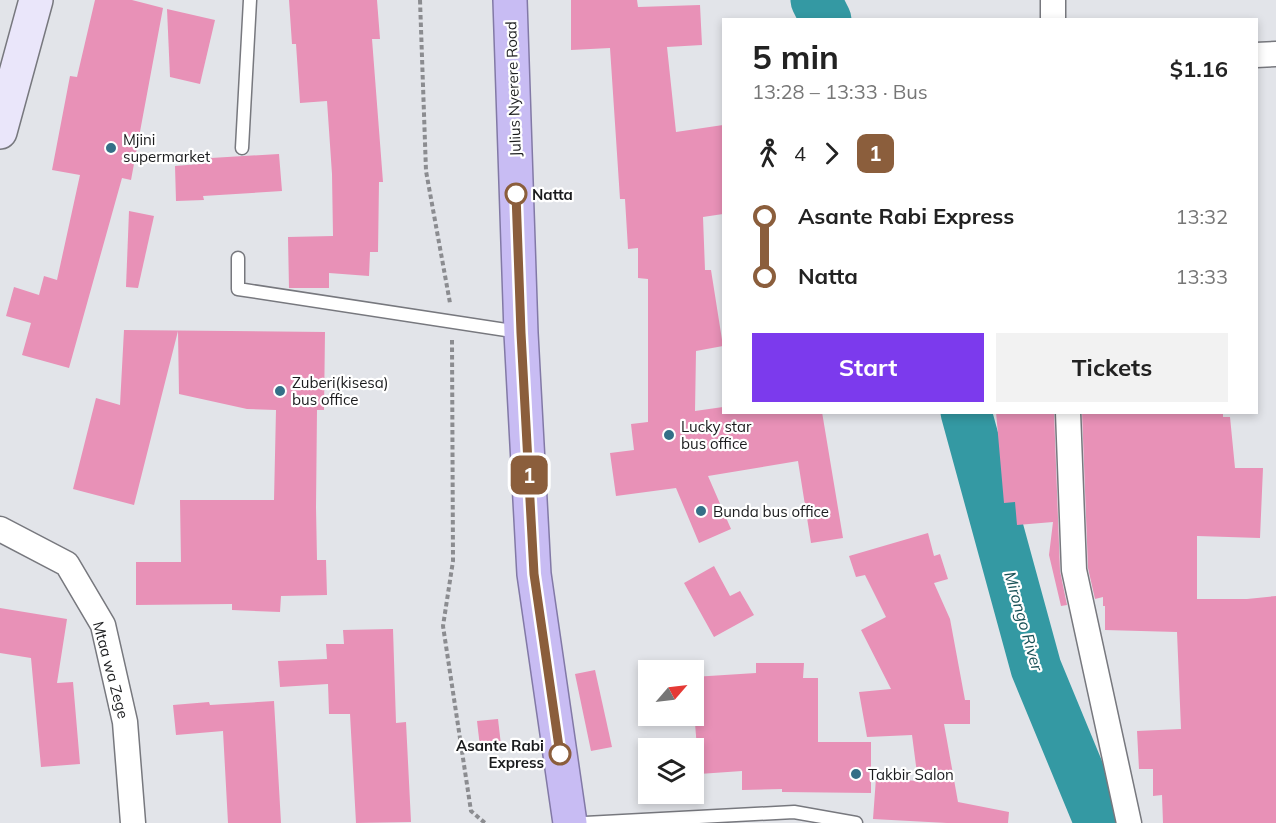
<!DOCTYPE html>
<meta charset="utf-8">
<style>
:root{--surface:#fff;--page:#f2f2f2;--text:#222;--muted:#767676;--accent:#7c3aed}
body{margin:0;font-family:Mulish,sans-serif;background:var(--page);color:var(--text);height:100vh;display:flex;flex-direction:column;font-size:22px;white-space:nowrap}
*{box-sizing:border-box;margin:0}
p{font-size:20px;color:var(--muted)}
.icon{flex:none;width:33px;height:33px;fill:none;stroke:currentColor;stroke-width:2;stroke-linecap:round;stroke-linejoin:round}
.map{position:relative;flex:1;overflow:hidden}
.drawer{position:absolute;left:722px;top:18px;width:536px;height:396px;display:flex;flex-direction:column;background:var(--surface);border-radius:0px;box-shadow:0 3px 9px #0003}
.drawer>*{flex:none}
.badge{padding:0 12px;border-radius:9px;font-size:21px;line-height:39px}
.needle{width:39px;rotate:62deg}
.fabs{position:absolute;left:638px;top:660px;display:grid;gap:12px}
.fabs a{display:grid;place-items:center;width:66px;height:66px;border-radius:0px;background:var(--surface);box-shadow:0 3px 9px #0003;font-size:30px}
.map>.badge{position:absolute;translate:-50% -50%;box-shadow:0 0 0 3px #fff}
.legs{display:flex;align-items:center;gap:9px;height:66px;padding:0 30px;font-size:20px}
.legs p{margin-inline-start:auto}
.head{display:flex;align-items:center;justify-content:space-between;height:102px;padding:0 30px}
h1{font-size:33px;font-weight:700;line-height:45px}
.action{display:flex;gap:12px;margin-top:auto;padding:12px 30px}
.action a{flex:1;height:69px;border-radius:0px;background:var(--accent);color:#fff;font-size:24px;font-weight:700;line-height:69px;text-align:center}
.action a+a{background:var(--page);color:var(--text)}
ul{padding:0 30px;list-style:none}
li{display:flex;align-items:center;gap:21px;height:60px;font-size:22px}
li i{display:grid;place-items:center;width:9px;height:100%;margin:0 8px;background:currentColor}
li i::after{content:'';width:15px;height:15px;margin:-8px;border:4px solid;border-radius:50%;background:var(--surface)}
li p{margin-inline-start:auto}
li:first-child i{background:linear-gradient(#0000 50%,currentColor 0)}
li:last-child i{background:linear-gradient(currentColor 50%,#0000 0)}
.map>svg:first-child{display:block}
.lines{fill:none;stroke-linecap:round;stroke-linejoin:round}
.river{stroke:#3499a3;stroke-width:51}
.building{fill:#e891b7}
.service-casing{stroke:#77787e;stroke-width:15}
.minor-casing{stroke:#77787e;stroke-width:27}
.secondary-casing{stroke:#77787e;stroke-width:36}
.trunk-casing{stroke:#8279a6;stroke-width:36}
.path{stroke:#8b8c90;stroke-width:4;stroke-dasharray:4.5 3;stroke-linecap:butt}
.service{stroke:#fff;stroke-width:12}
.minor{stroke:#fff;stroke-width:24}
.secondary{stroke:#eae6fa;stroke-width:33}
.trunk{stroke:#c8bcf3;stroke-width:33}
.line-1-casing{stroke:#fff;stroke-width:14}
.line-1{stroke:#8b5e3c;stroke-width:9}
.poi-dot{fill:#346f87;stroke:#fff;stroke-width:2}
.stop-1-dot{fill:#fff;stroke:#8b5e3c;stroke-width:3}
.labels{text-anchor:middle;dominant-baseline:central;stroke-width:4.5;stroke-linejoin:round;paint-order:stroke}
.street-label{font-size:15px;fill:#1a1b1d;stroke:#fff}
.poi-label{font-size:15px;fill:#1a1b1d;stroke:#fff;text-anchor:start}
.stop-label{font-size:15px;font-weight:bold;fill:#1a1b1d;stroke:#fff;text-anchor:start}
.water-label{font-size:16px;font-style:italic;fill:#185156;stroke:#fff}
</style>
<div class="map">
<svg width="1276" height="823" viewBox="0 0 1276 823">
<rect width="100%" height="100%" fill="#e2e4e9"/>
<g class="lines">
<g class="river">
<path d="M 816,0 L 826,20"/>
<path d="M 966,412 L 1036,668 L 1100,823"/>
</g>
</g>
<g class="building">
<path d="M 95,0 L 132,0 L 163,8 L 131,180 L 122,178 L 69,368 L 22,355 L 31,323 L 6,316 L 14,287 L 39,295 L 44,276 L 57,280 L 80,175 L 52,170 L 70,76 L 77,77 Z"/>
<path d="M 289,0 L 377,0 L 380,39 L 372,39 L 383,182 L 379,182 L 378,252 L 370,252 L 369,276 L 329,273 L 329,288 L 289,288 L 288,237 L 333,236 L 332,174 L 327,101 L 300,103 L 296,44 L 292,44 Z"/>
<path d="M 571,0 L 637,0 L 638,7 L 700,5 L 702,45 L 667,47 L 676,132 L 723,125 L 723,214 L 703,217 L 705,270 L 711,270 L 723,346 L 696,351 L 695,411 L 723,407 L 723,412 L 822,412 L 843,538 L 811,543 L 798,461 L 708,476 L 731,529 L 699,543 L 676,488 L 616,496 L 610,453 L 634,450 L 631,424 L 648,422 L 648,279 L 638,278 L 638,248 L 628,249 L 625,199 L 620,199 L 610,48 L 571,50 Z"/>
<path d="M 167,9 L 215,20 L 200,84 L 170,77 Z"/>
<path d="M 279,154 L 282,191 L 203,196 L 204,200 L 176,201 L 175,166 L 211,163 L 211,158 Z"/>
<path d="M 129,211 L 154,216 L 138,288 L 126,287 Z"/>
<path d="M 124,330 L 325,332 L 324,410 L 317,410 L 316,507 L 317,560 L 326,560 L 327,595 L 281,596 L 280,612 L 232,610 L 232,604 L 136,605 L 136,562 L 181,562 L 180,500 L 274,500 L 276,410 L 247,409 L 179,394 L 178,331 L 134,505 L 73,489 L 96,398 L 120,405 Z"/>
<path d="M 996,412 L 1054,412 L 1060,571 L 1067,605 L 1061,606 L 1049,555 L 1053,522 L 1017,525 L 1015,502 L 1004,503 Z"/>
<path d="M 1082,412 L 1223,412 L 1223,417 L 1230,417 L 1235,468 L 1263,468 L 1260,538 L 1197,536 L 1197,599 L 1247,599 L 1276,596 L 1276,823 L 1163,823 L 1162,795 L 1153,796 L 1153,769 L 1139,769 L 1137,731 L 1181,729 L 1177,632 L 1105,630 L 1105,606 L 1103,606 L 1103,597 L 1095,599 L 1088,568 Z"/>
<path d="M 928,533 L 934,556 L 940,554 L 948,579 L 934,583 L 950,619 L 965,700 L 970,700 L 970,724 L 944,724 L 958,802 L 1009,812 L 1008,823 L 947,823 L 873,819 L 876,778 L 918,781 L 912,735 L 867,737 L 859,692 L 891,689 L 861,630 L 886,617 L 865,575 L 856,577 L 849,556 Z"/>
<path d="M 714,566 L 730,596 L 740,591 L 754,615 L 714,637 L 684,583 Z"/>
<path d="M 0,608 L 67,619 L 57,683 L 73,682 L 80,764 L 41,767 L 31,658 L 0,653 Z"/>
<path d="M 393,629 L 396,723 L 406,722 L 411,822 L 356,823 L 350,714 L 329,714 L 328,684 L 280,687 L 278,661 L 327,659 L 326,644 L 344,644 L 343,630 Z"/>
<path d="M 756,663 L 804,663 L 803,678 L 818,678 L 818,742 L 871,742 L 871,793 L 782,792 L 782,789 L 742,790 L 742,771 L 699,774 L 695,723 L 693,724 L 693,677 L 756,673 Z"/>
<path d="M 595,670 L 612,747 L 591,751 L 575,674 Z"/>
<path d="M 274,701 L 281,823 L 228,823 L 223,731 L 176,735 L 173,705 L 209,702 L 210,705 Z"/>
<path d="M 498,719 L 501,745 L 480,747 L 477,721 Z"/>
</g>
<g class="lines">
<g class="service-casing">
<g id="service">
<path d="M 242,148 L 250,0"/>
<path d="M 238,258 L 238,289 L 519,332"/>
<path d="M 585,823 L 794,812 L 856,823"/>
</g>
</g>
<g class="minor-casing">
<g id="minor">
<path d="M 1053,0 L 1053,20"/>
<path d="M 1256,55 L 1276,54"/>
<path d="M 1068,412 L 1074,570 L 1129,823"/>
<path d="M 0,529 L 67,564 L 103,625 L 125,722 L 133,823"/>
</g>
</g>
<g class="secondary-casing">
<path id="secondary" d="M 0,132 L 36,0"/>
</g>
<g class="trunk-casing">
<path id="trunk" d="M 510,0 L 521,333 L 534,574 L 570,823"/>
</g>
<g class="path">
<path d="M 420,0 L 426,171 L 450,303"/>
<path d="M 452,340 L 453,561 L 443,626 L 471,811 L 485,823"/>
</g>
<use href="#service" class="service"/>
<use href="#minor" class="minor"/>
<use href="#secondary" class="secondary"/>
<use href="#trunk" class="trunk"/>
</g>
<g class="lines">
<g class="line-1-casing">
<path id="line-1" d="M 516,194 L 521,333 L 534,574 L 560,754"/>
</g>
<use href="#line-1" class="line-1"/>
</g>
<g class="poi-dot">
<circle cx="111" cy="148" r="6"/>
<circle cx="280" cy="391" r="6"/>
<circle cx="669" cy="435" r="6"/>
<circle cx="701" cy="511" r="6"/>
<circle cx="856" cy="774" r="6"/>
</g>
<g class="stop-1-dot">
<circle cx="516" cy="194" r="10"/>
<circle cx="560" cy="754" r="10"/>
</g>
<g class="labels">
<g class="street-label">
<text transform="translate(513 89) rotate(-92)">Julius Nyerere Road</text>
<text transform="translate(111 670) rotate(75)">Mtaa wa Zege</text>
</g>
<g class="poi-label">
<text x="123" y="139">Mjini<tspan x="123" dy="17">supermarket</tspan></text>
<text x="292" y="382">Zuberi(kisesa)<tspan x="292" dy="17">bus office</tspan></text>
<text x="681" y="426">Lucky star<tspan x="681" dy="17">bus office</tspan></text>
<text x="713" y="511">Bunda bus office</text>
<text x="868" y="774">Takbir Salon</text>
</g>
<g class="stop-label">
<text x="532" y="194">Natta</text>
<text x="544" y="745" text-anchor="end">Asante Rabi<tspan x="544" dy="17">Express</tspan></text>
</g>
<g class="water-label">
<text transform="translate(1024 621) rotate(74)">Mirongo River</text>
</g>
</g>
</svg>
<div class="fabs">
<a><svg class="needle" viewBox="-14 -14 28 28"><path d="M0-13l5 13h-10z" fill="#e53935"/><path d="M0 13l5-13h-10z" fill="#767676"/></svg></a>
<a><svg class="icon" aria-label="layers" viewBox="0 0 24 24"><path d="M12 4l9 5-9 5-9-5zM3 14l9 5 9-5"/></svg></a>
</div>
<b class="badge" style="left:529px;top:475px;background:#8b5e3c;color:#fff">1</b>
<section class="drawer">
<div class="head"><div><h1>5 min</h1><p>13:28 – 13:33 · Bus</p></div><b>$1.16</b></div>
<div class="legs"><svg class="icon" aria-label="walk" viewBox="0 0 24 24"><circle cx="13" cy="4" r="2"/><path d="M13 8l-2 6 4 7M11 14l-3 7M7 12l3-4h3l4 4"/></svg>4<svg class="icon" aria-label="forward" viewBox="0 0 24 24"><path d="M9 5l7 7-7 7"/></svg><b class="badge" style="background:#8b5e3c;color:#fff">1</b></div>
<ul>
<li><i style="color:#8b5e3c"></i><b>Asante Rabi Express</b><p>13:32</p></li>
<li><i style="color:#8b5e3c"></i><b>Natta</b><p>13:33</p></li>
</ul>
<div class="action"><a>Start</a><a>Tickets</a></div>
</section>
</div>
